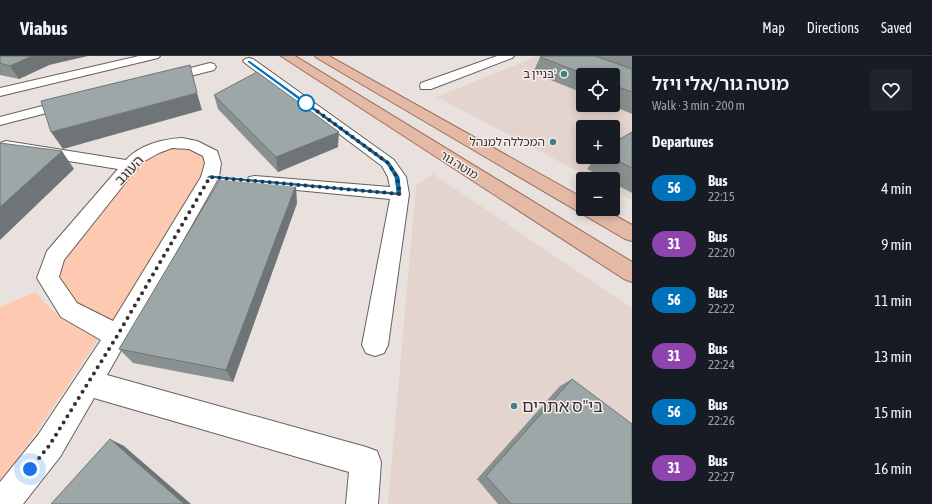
<!DOCTYPE html>
<meta charset="utf-8">
<style>
:root{--surface:#171b24;--page:#20242c;--text:#f1f3f6;--muted:#9ea1a6;--line:#363941}
body{margin:0;font-family:"Asap Condensed","Noto Sans Hebrew",sans-serif;background:var(--page);color:var(--text);height:100vh;display:flex;flex-direction:column;font-size:15px;white-space:nowrap}
*{box-sizing:border-box;margin:0}
p{font-size:13px;color:var(--muted)}
.icon{flex:none;width:22px;height:22px;fill:none;stroke:currentColor;stroke-width:2;stroke-linecap:round;stroke-linejoin:round}
.map{position:relative;flex:1;overflow:hidden}
.sheet{display:flex;flex-direction:column;background:var(--surface);width:300px}
.sheet>*{flex:none}
.badge{padding:0 8px;border-radius:13px;font-size:14px;line-height:26px}
.controls{position:absolute;left:576px;top:12px;display:grid;gap:8px}
.controls a{display:grid;place-items:center;width:44px;height:44px;border-radius:4px;background:var(--surface);box-shadow:0 2px 10px #0003;font-size:20px}
.you{position:absolute;width:20px;height:20px;margin:-10px;border:3px solid #fff;border-radius:50%;background:#1a73e8;box-shadow:0 0 0 6px #1a73e833}
.map>.badge{position:absolute;translate:-50% -50%;box-shadow:0 0 0 2px #fff}
h2{padding:0 20px;font-size:15px;line-height:36px}
.round{display:grid;place-items:center;flex:none;width:42px;height:42px;border-radius:4px;background:var(--page)}
.head{display:flex;align-items:center;justify-content:space-between;height:68px;padding:0 20px}
h1{font-size:19px;font-weight:600;line-height:30px}
ul{padding:0;list-style:none}
li{display:flex;align-items:center;gap:12px;height:56px;padding:0 20px}
li div{flex:1}
li b{display:block;font-size:15px}
li em{font-style:normal}
li .badge{min-width:44px;font-weight:700;text-align:center}
header{display:flex;align-items:center;gap:24px;box-sizing:border-box;height:56px;padding:0 20px;background:var(--surface);border-bottom:1px solid var(--line)}
header strong{font-size:19px}
nav{display:flex;gap:22px;margin-inline-start:auto;font-size:14px}
main{display:flex;flex:1;min-height:0}
.map>svg:first-child{display:block}
.built{fill:#e3d4cd;fill-rule:evenodd}
.green{fill:#fdc9b1}
.lines{fill:none;stroke-linecap:round;stroke-linejoin:round}
.minor-casing{stroke:#66605c;stroke-width:2}
.major-casing{stroke:#9b6c56;stroke-width:2}
.minor{fill:#fff;fill-rule:evenodd}
.major{fill:#e4b9a6;fill-rule:evenodd}
.wall{fill:#889090}
.shaded-wall{fill:#6f7576}
.building{fill:#9ea7a8;stroke:#6f7576}
.line{fill:#0072bc;stroke:#fff}
.walk{stroke:#343130;stroke-width:4;stroke-dasharray:0 7.2}
.poi-dot{fill:#3b8387;stroke:#f7eeeb;stroke-width:1.5}
.stop-dot{fill:#fff;stroke:#0072bc;stroke-width:2}
.labels{text-anchor:middle;dominant-baseline:central;stroke-width:3;stroke-linejoin:round;paint-order:stroke}
.far-poi-label{font-size:12px;fill:#343130;stroke:#f7eeeb;text-anchor:end}
.far-street-label{font-size:12px;fill:#343130;stroke:#f7eeeb}
.street-label{font-size:14px;fill:#343130;stroke:#f7eeeb}
.near-poi-label{font-size:17px;fill:#343130;stroke:#f7eeeb;text-anchor:start}
</style>
<header>
<strong>Viabus</strong>
<nav><a>Map</a><a>Directions</a><a>Saved</a></nav>
</header>
<main>
<div class="map">
<svg width="632" height="448" viewBox="0 0 632 448">
<rect width="100%" height="100%" fill="#e9e1de"/>
<g class="built">
<path d="M 537,0 L 632,0 L 632,144 L 613,134 L 613,123 L 592,123 L 437,41 ZM 583,19 L 613,19 L 613,49 L 583,49 ZM 583,71 L 613,71 L 613,101 L 583,101 Z"/>
<path d="M 433,118 L 632,252 L 632,448 L 388,448 L 416,130 Z"/>
</g>
<g class="green">
<path d="M 188,91 L 205,99 L 207,108 L 204,120 L 115,268 L 77,248 L 57,219 L 62,201 L 141,105 L 163,92 Z"/>
<path d="M 35,236 L 57,259 L 99,282 L 31,384 L 0,426 L 0,251 Z"/>
</g>
<g class="lines">
<g class="minor-casing">
<g id="minor">
<path d="M 139,0 L 160,0 L 158,2 L 0,40 L 0,32 Z"/>
<path d="M 497,0 L 514,0 L 512,2 L 431,33 L 421,33 L 420,30 L 421,27 Z"/>
<path d="M 249,2 L 253,3 L 394,104 L 406,121 L 409,138 L 388,289 L 384,297 L 375,300 L 366,297 L 362,289 L 390,143 L 255,130 L 249,129 L 246,125 L 249,121 L 255,120 L 390,131 L 388,121 L 382,110 L 245,7 L 243,5 L 245,3 Z"/>
<path d="M 210,7 L 214,8 L 216,11 L 214,14 L 163,27 L 159,26 L 157,23 L 159,20 Z"/>
<path d="M 73,42 L 78,43 L 80,46 L 78,49 L 0,69 L 0,61 Z"/>
<path d="M 182,82 L 197,85 L 217,95 L 221,107 L 219,121 L 107,319 L 366,391 L 377,395 L 381,406 L 378,448 L 346,448 L 349,416 L 94,342 L 60,401 L 23,448 L 0,448 L 0,426 L 38,379 L 101,284 L 61,261 L 37,222 L 47,195 L 118,113 L 7,95 L 0,97 L 0,87 L 6,85 L 126,104 C 139,89 163,83 182,82 ZM 172,92 L 189,93 L 203,100 L 205,107 L 201,121 L 113,265 L 77,247 L 59,221 L 64,204 L 141,107 L 159,97 Z"/>
</g>
</g>
<g class="major-casing">
<g id="major">
<path d="M 281,0 L 295,0 L 632,206 L 632,226 L 624,223 Z"/>
<path d="M 315,0 L 329,0 L 583,142 L 583,153 L 603,153 L 632,169 L 632,185 L 625,183 L 317,2 Z"/>
</g>
</g>
<use href="#minor" class="minor"/>
<use href="#major" class="major"/>
</g>
<g class="wall">
<path d="M 0,0 L 49,9 L 19,23 L 0,19 Z"/>
<path d="M 542,0 L 632,0 L 632,58 L 611,49 L 613,49 L 613,19 L 583,19 L 583,37 L 533,17 L 540,1 Z"/>
<path d="M 214,39 L 338,91 L 278,116 L 218,53 Z"/>
<path d="M 632,76 L 632,137 L 613,127 L 613,123 L 606,123 L 587,113 L 596,101 L 613,101 Z"/>
<path d="M 297,147 L 233,326 L 133,307 L 119,293 Z"/>
<path d="M 572,323 L 632,448 L 498,448 L 477,423 L 560,330 Z"/>
</g>
<g class="shaded-wall">
<path d="M 32,0 L 88,0 L 49,9 L 19,23 L 10,10 Z"/>
<path d="M 197,37 L 202,54 L 63,93 L 51,76 Z"/>
<path d="M 339,76 L 338,91 L 278,116 L 276,101 Z"/>
<path d="M 62,95 L 74,113 L 0,184 L 0,151 Z"/>
<path d="M 296,129 L 297,147 L 233,326 L 226,314 Z"/>
<path d="M 110,383 L 124,390 L 191,448 L 184,448 Z"/>
</g>
<g class="building">
<path d="M 0,0 L 32,0 L 10,10 L 0,7 Z"/>
<path d="M 542,0 L 595,0 L 632,13 L 632,36 L 613,29 L 613,19 L 587,19 L 540,1 Z"/>
<path d="M 190,9 L 197,37 L 51,76 L 41,45 Z"/>
<path d="M 257,16 L 339,76 L 276,101 L 214,39 Z"/>
<path d="M 632,76 L 632,112 L 610,101 L 613,101 L 613,87 Z"/>
<path d="M 0,87 L 62,95 L 0,151 Z"/>
<path d="M 222,120 L 296,129 L 226,314 L 119,293 Z"/>
<path d="M 572,323 L 632,368 L 632,448 L 511,448 L 486,420 Z"/>
<path d="M 110,383 L 184,448 L 51,448 Z"/>
</g>
<path class="line" d="M 249,4 L 390,106 L 400,121 L 402,140 L 207,122 L 206,121 L 210,119 L 396,136 L 394,121 L 386,108 L 247,6 Z"/>
<g class="lines">
<path class="walk" d="M 30,413 L 49,390 L 117,280 L 210,121 L 400,138 L 397,121 L 388,107 L 306,47"/>
</g>
<g class="poi-dot">
<circle cx="564" cy="18" r="4"/>
<circle cx="553" cy="86" r="4"/>
<circle cx="514" cy="350" r="4"/>
</g>
<circle class="stop-dot" cx="306" cy="47" r="8"/>
<g class="labels">
<g class="far-poi-label">
<text x="556" y="18">בניין ב'</text>
<text x="545" y="86">המכללה למנהל</text>
</g>
<g class="far-street-label">
<text transform="translate(459 109) rotate(32)">מוטה גור</text>
</g>
<g class="street-label">
<text transform="translate(129 114) rotate(-47)">העוגב</text>
</g>
<g class="near-poi-label">
<text x="522" y="350">בי"ס אתרים</text>
</g>
</g>
</svg>
<div class="controls">
<a><svg class="icon" aria-label="locate" viewBox="0 0 24 24"><circle cx="12" cy="12" r="6"/><path d="M12 2v4M12 18v4M2 12h4M18 12h4"/></svg></a>
<a>+</a>
<a>−</a>
</div>
<div class="you" style="left:30px;top:413px"></div>
</div>
<section class="sheet">
<div class="head"><div><h1>מוטה גור/אלי ויזל</h1><p>Walk · 3 min · 200 m</p></div><a class="round"><svg class="icon" aria-label="heart" viewBox="0 0 24 24"><path d="M12 20l-8-8c-3-5 5-10 8-4 3-6 11-1 8 4z"/></svg></a></div>
<h2>Departures</h2>
<ul>
<li><span class="badge" style="background:#0072bc;color:#fff">56</span><div><b>Bus</b><p>22:15</p></div><em>4 min</em></li>
<li><span class="badge" style="background:#8e44ad;color:#fff">31</span><div><b>Bus</b><p>22:20</p></div><em>9 min</em></li>
<li><span class="badge" style="background:#0072bc;color:#fff">56</span><div><b>Bus</b><p>22:22</p></div><em>11 min</em></li>
<li><span class="badge" style="background:#8e44ad;color:#fff">31</span><div><b>Bus</b><p>22:24</p></div><em>13 min</em></li>
<li><span class="badge" style="background:#0072bc;color:#fff">56</span><div><b>Bus</b><p>22:26</p></div><em>15 min</em></li>
<li><span class="badge" style="background:#8e44ad;color:#fff">31</span><div><b>Bus</b><p>22:27</p></div><em>16 min</em></li>
</ul>
</section>
</main>
